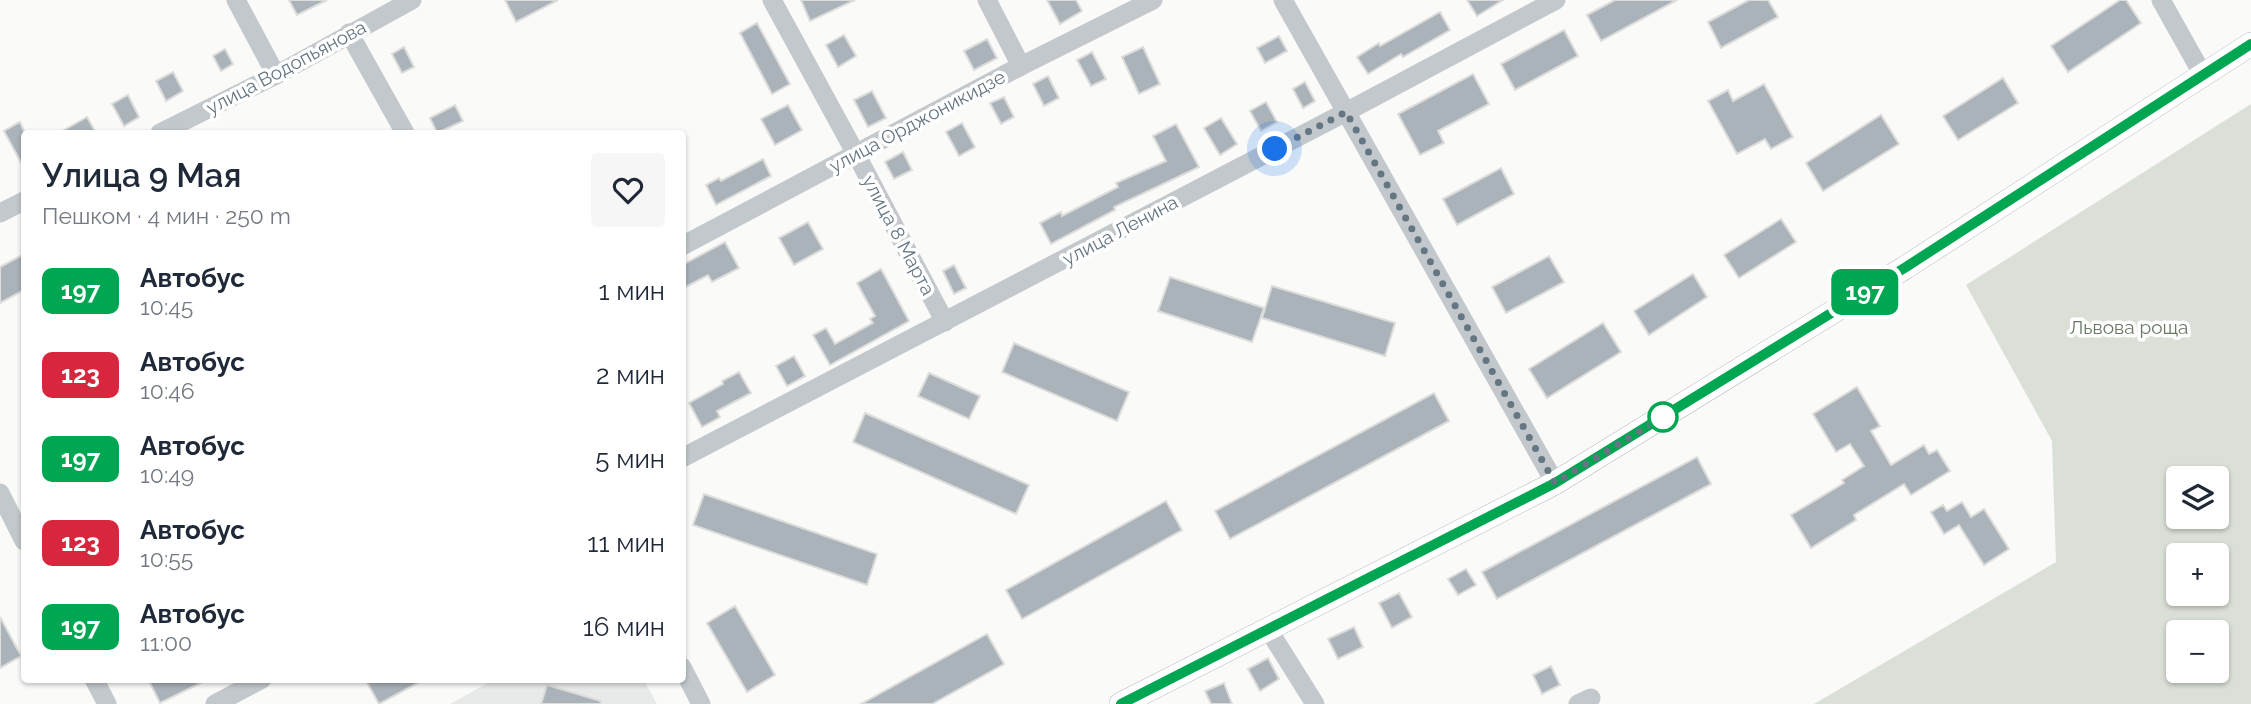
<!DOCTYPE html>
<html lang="ru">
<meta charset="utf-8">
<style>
:root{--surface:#fff;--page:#f6f6f7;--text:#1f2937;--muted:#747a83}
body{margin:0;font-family:Raleway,sans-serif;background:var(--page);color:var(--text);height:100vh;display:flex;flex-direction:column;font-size:26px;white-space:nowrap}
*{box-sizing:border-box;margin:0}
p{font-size:23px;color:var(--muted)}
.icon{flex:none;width:38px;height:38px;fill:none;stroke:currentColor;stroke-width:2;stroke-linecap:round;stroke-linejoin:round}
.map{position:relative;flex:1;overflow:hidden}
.panel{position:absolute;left:21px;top:130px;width:665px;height:553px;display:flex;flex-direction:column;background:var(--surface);border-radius:7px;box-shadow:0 2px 5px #0004}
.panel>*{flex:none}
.badge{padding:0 14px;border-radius:10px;font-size:24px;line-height:46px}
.tools{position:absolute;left:2166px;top:466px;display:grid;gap:14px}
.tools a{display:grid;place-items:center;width:63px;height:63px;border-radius:7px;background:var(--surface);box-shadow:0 2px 5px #0004;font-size:35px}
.you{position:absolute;width:35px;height:35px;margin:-18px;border:5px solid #fff;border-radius:50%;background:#1a73e8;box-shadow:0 0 0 10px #1a73e833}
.map>.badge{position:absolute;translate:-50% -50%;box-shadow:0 0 0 4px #fff}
.round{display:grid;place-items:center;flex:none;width:74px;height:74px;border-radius:7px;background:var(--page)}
.overview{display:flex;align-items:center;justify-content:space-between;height:119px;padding:0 21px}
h1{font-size:33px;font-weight:600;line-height:52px}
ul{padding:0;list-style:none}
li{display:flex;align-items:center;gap:21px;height:84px;padding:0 21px}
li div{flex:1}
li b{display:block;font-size:26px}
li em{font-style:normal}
li .badge{min-width:77px;font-weight:700;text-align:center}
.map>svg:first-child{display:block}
.built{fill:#e8e9e9}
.green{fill:#dadfd7;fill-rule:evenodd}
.building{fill:#aab3b9;stroke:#dcdcda;stroke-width:2}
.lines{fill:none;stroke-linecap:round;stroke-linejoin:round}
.major-casing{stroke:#b5babe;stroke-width:24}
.minor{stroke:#c3c8cc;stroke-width:19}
.major{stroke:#fff;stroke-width:23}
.line-casing{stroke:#fff;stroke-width:16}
.line{stroke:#00a651;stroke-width:10}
.walk{stroke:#657683;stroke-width:7;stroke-dasharray:0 12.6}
.stop-dot{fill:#fff;stroke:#00a651;stroke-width:3.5}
.labels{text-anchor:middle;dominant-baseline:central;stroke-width:7;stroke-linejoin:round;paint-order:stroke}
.street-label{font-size:19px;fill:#657683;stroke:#fff}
.park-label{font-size:19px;fill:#687a64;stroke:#fff}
</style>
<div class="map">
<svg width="2251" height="704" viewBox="0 0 2251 704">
<rect width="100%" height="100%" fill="#fafaf8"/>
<path class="built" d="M 495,679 L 643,679 L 657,704 L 450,704 Z"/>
<path class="green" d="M 2251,104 L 2251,704 L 1814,704 L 2056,562 L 2052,441 L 1966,285 ZM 2179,478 L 2217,478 L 2217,516 L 2179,516 ZM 2179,555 L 2217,555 L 2217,593 L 2179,593 ZM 2179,632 L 2217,632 L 2217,670 L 2179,670 Z"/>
<g class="building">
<path d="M 289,0 L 327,0 L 297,15 Z"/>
<path d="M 505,0 L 558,0 L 516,22 Z"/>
<path d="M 801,0 L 855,0 L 810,21 Z"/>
<path d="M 1047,0 L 1076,0 L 1082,11 L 1060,24 Z"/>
<path d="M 1467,0 L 1503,0 L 1477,16 Z"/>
<path d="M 1615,0 L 1677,0 L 1601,41 L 1587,15 Z"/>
<path d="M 1749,0 L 1768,0 L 1778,17 L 1721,48 L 1708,22 Z"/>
<path d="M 2120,0 L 2126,0 L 2141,23 L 2068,72 L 2051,46 Z"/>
<path d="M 1440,12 L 1450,30 L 1403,57 L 1401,54 L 1368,74 L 1357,57 L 1379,43 L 1380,46 Z"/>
<path d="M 757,23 L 790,84 L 772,94 L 740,33 Z"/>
<path d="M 1564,30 L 1578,56 L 1515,90 L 1501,64 Z"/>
<path d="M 844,35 L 856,56 L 838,67 L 826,45 Z"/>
<path d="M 1279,36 L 1287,51 L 1265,63 L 1257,48 Z"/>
<path d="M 987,39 L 997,58 L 974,70 L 964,51 Z"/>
<path d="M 404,47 L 414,67 L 402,73 L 392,54 Z"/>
<path d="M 1143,47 L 1160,84 L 1139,94 L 1122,57 Z"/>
<path d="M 225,49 L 233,64 L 221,71 L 213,56 Z"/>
<path d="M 1092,52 L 1106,79 L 1091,86 L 1077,60 Z"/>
<path d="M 173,72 L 183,91 L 166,101 L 156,81 Z"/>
<path d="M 1473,74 L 1489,104 L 1438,131 L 1444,143 L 1420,155 L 1398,114 Z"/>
<path d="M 1048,76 L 1059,98 L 1044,106 L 1033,84 Z"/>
<path d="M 2003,78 L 2018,103 L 1958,140 L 1943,116 Z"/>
<path d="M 1305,82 L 1315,101 L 1303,108 L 1293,89 Z"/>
<path d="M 1764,84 L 1793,137 L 1771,149 L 1765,139 L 1737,154 L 1708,101 L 1728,90 L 1733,101 Z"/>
<path d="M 872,91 L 886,118 L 868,127 L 854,100 Z"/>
<path d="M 128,95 L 139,117 L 124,126 L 112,104 Z"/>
<path d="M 1004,97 L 1014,117 L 1001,124 L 990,103 Z"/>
<path d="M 1266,102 L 1277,122 L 1261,131 L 1250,111 Z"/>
<path d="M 455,105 L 463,121 L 437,133 L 430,118 Z"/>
<path d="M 788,105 L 802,130 L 775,145 L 761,119 Z"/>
<path d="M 1881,115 L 1899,144 L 1823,191 L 1806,163 Z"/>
<path d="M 87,117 L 96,133 L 59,133 Z"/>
<path d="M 1221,118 L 1237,144 L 1220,155 L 1204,128 Z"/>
<path d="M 20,122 L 24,131 L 24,168 L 4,131 Z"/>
<path d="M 962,123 L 975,147 L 959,156 L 946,132 Z"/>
<path d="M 1176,124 L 1199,167 L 1114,207 L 1115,210 L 1051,244 L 1040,223 L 1061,212 L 1062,216 L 1118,187 L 1116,183 L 1166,161 L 1153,136 Z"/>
<path d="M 903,152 L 912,170 L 894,179 L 885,162 Z"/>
<path d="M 763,159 L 771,176 L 716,205 L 706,185 L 719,178 L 721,181 Z"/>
<path d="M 1501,168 L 1514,194 L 1457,225 L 1443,199 Z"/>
<path d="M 1781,219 L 1796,242 L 1739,278 L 1724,255 Z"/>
<path d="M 808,222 L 823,249 L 794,265 L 779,238 Z"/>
<path d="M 725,242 L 739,268 L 712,282 L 708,275 L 682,289 L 682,265 Z"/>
<path d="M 24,254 L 24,290 L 0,303 L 0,267 Z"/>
<path d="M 1549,256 L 1564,282 L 1506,313 L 1492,287 Z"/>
<path d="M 954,265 L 966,288 L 954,294 L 943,271 Z"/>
<path d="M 881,269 L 909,321 L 830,365 L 813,335 L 826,328 L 835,344 L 873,323 L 870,319 L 875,316 L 857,283 Z"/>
<path d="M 1693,274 L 1707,297 L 1649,335 L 1634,311 Z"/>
<path d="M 1170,277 L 1264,308 L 1252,342 L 1158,311 Z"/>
<path d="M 1272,286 L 1395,323 L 1385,356 L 1262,318 Z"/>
<path d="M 1603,323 L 1621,352 L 1547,398 L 1529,369 Z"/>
<path d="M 1014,343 L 1129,392 L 1117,421 L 1002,372 Z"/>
<path d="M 794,356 L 805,376 L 787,386 L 776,366 Z"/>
<path d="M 739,372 L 751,393 L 717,411 L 720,417 L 702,427 L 689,403 L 723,384 L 722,381 Z"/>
<path d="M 929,373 L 980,396 L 969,419 L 918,396 Z"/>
<path d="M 1857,387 L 1880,426 L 1871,431 L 1891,465 L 1924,445 L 1929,454 L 1937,450 L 1950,471 L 1911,495 L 1904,484 L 1854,515 L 1856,520 L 1811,548 L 1791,515 L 1844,483 L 1842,480 L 1864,466 L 1850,444 L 1836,452 L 1813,414 Z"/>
<path d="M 1434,393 L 1449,421 L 1230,539 L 1215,511 Z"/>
<path d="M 865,413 L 1029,485 L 1016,514 L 853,442 Z"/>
<path d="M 1697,457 L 1711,484 L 1497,599 L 1482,572 Z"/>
<path d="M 704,494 L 877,554 L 867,585 L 693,525 Z"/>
<path d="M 1166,501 L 1182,530 L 1022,619 L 1006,590 Z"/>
<path d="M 1962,502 L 1971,517 L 1984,509 L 2009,549 L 1984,565 L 1959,525 L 1944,534 L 1931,512 L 1943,505 L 1947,511 Z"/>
<path d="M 1466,569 L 1476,585 L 1458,595 L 1448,579 Z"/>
<path d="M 1399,593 L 1412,617 L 1392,628 L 1379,603 Z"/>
<path d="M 735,606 L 775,675 L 747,692 L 707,623 Z"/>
<path d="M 0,617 L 21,656 L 0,668 Z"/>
<path d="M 1354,627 L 1363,647 L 1338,659 L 1328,639 Z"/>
<path d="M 987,634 L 1004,664 L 932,704 L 861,704 Z"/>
<path d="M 1268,658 L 1279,679 L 1260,691 L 1248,669 Z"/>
<path d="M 1551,666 L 1560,685 L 1542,694 L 1533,675 Z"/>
<path d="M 148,679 L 209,679 L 160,703 Z"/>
<path d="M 365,679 L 425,679 L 379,704 Z"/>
<path d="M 1224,683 L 1232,704 L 1211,704 L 1205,691 Z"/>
<path d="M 547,685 L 601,701 L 600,704 L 541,704 Z"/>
</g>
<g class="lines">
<g class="major-casing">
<path id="major" d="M 1121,704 L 1555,483 L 1906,267 L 2251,44"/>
</g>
<g class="minor">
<path d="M 236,0 L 276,75"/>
<path d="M 772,0 L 856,154 L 945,322"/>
<path d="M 987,0 L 1021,66"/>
<path d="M 1283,0 L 1555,483"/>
<path d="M 2161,0 L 2203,75"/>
<path d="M 349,33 L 405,133"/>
<path d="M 160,133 L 276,75 L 412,0"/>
<path d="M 0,213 L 24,201"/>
<path d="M 682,246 L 1021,66 L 1153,0"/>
<path d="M 682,458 L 1346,112 L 1556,0"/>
<path d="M 0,493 L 24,541"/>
<path d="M 1268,629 L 1315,704"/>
<path d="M 682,667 L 701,704"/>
<path d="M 94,679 L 107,704"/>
<path d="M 215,704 L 262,679"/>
<path d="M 1578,704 L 1591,698"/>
</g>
<use href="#major" class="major"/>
</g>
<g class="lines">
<g class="line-casing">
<path id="line" d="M 1121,704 L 1555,483 L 1906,267 L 2251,44"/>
</g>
<use href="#line" class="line"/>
<path class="walk" d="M 1275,149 L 1346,112 L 1555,483 L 1663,417"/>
</g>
<circle class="stop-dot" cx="1663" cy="417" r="14"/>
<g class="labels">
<g class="street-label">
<text transform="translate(286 67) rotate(-28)">улица Водопьянова</text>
<text transform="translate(917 121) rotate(-28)">улица Орджоникидзе</text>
<text transform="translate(1120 230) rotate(-28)">улица Ленина</text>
<text transform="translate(899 235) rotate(62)">улица 8 Марта</text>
</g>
<g class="park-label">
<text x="2129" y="327">Львова роща</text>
</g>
</g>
</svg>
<div class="tools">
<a><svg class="icon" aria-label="layers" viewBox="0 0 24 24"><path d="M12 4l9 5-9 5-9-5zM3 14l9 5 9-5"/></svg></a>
<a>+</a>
<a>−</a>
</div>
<div class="you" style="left:1275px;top:149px"></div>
<b class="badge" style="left:1865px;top:292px;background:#00a651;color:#fff">197</b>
<section class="panel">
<div class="overview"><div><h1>Улица 9 Мая</h1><p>Пешком · 4 мин · 250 m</p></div><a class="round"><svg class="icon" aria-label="heart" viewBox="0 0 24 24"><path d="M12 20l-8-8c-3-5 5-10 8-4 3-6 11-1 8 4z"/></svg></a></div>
<ul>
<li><span class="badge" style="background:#00a651;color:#fff">197</span><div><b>Автобус</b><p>10:45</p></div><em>1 мин</em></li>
<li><span class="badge" style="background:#d7263d;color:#fff">123</span><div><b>Автобус</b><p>10:46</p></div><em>2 мин</em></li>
<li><span class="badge" style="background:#00a651;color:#fff">197</span><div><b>Автобус</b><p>10:49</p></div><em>5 мин</em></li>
<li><span class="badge" style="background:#d7263d;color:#fff">123</span><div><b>Автобус</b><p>10:55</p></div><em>11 мин</em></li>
<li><span class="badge" style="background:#00a651;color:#fff">197</span><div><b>Автобус</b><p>11:00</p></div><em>16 мин</em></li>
</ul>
</section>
</div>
